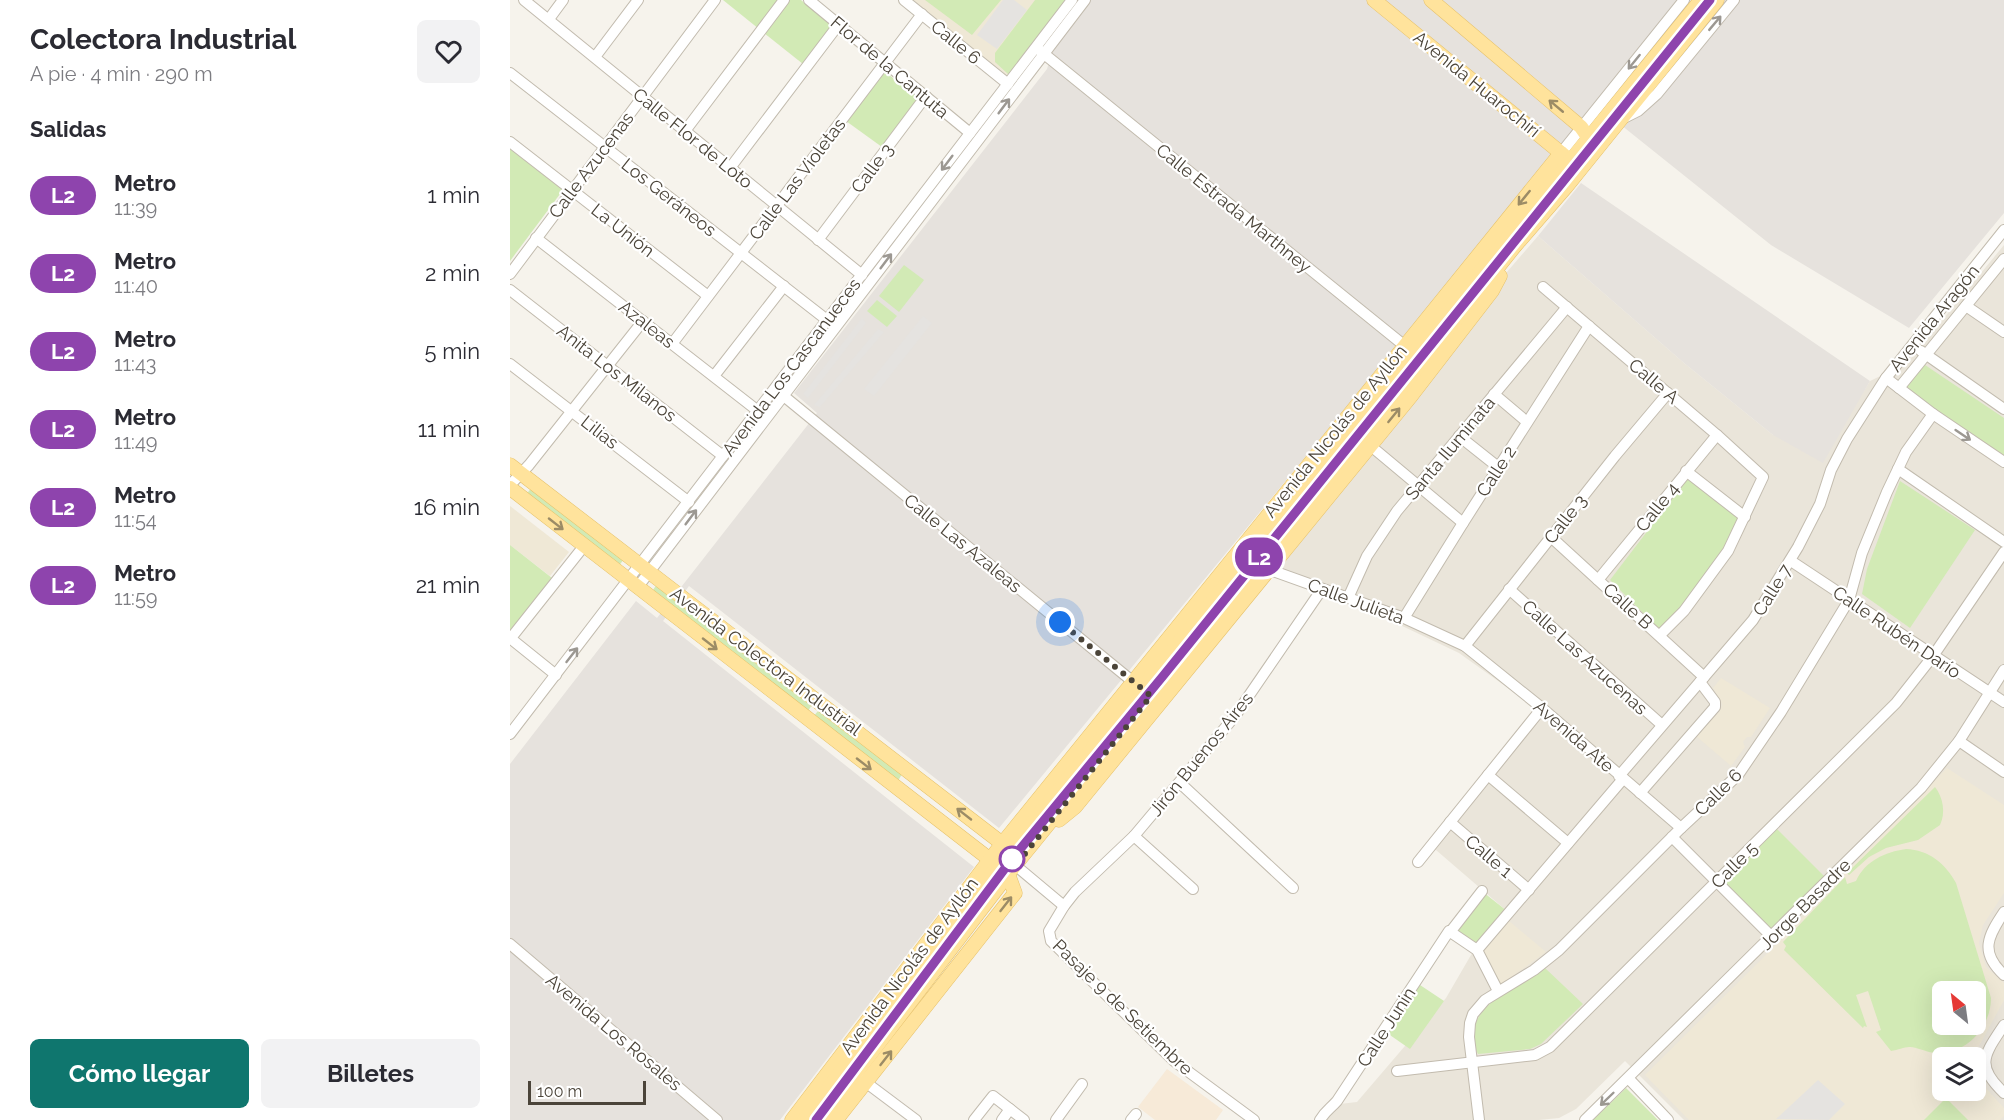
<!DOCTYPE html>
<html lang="es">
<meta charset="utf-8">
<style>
:root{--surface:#fff;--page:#f2f2f3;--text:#2b2b33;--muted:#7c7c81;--accent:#0f766e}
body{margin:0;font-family:Raleway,sans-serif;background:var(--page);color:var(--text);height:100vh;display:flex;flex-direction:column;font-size:22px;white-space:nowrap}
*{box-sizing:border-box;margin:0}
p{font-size:20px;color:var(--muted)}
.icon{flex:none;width:33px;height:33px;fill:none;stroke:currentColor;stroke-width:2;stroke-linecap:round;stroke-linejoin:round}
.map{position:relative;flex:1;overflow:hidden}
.details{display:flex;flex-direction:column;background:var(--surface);width:510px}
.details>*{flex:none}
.badge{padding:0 12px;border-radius:20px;font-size:21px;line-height:39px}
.needle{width:39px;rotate:331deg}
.tools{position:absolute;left:1422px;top:981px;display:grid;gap:12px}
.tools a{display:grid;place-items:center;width:54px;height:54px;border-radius:9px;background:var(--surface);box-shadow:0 6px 24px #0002;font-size:30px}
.scale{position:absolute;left:18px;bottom:15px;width:118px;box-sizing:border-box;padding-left:6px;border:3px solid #4b4439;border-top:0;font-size:16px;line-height:21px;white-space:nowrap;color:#4b4439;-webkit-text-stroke:4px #fff;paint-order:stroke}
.you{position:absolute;width:30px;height:30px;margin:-15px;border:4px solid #fff;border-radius:50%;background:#1a73e8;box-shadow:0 0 0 9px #1a73e833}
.map>.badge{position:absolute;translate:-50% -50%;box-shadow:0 0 0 3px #fff}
h2{padding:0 30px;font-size:22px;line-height:54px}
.round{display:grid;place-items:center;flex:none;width:63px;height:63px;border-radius:9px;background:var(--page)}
.summary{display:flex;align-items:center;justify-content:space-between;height:102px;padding:0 30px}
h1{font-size:28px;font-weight:700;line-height:45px}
.cta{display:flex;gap:12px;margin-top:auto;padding:12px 30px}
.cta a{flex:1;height:69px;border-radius:9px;background:var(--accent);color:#fff;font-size:24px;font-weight:700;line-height:69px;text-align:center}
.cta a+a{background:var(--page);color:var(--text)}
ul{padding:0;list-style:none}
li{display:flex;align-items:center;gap:18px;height:78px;padding:0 30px}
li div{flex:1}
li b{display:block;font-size:22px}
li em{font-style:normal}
li .badge{min-width:66px;font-weight:700;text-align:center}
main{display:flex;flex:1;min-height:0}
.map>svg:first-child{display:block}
.residential{fill:#eae5da;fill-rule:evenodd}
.commercial{fill:#f7ead8}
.industrial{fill:#e6e2dd}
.education{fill:#efe8d6;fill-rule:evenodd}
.green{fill:#d2eab5;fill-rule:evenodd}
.parking{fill:#e5e3e0}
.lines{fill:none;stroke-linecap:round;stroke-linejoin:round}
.minor-casing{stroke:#c2bbae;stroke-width:12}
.major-casing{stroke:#e6c16a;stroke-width:15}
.minor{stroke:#fff;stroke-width:10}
.major{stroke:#ffe39c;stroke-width:14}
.oneway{stroke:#9c9892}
.oneway2{stroke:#9c8c66}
.line-casing{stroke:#fff;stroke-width:14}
.line{stroke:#8e44ad;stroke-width:9}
.walk{stroke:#4b4439;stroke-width:6;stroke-dasharray:0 10.8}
.stop-dot{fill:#fff;stroke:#8e44ad;stroke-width:3}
.labels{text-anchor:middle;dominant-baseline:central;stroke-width:4.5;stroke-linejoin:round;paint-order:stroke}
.street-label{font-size:18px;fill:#4b4439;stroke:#fff}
</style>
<main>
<section class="details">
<div class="summary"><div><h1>Colectora Industrial</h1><p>A pie · 4 min · 290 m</p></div><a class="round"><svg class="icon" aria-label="heart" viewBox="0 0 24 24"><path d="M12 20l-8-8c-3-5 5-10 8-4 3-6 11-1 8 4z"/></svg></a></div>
<h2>Salidas</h2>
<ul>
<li><span class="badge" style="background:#8e44ad;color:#fff">L2</span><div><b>Metro</b><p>11:39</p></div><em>1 min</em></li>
<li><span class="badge" style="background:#8e44ad;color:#fff">L2</span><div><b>Metro</b><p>11:40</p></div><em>2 min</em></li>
<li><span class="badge" style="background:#8e44ad;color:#fff">L2</span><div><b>Metro</b><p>11:43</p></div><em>5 min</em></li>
<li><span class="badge" style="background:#8e44ad;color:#fff">L2</span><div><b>Metro</b><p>11:49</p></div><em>11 min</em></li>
<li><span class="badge" style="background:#8e44ad;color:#fff">L2</span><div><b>Metro</b><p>11:54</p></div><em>16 min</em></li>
<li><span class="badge" style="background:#8e44ad;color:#fff">L2</span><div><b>Metro</b><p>11:59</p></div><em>21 min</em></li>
</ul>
<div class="cta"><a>Cómo llegar</a><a>Billetes</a></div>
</section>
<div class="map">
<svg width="1494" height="1120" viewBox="0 0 1494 1120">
<rect width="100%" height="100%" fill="#f6f3ec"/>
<path class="residential" d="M 1028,236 L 1174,363 L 1263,435 L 1331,428 L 1360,381 L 1397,363 L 1494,245 L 1494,1120 L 1174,1120 L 1115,1061 L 1066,1109 L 1049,1118 L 1029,1120 L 813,1120 L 821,1105 L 847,1102 L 936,998 L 961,955 L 998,912 L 919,844 L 1027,709 L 949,653 L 869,615 L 749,570 L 870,419 ZM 1432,992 L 1466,992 L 1466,1024 L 1432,1024 ZM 1432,1058 L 1466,1058 L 1466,1090 L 1432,1090 Z"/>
<path class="commercial" d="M 657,1069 L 713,1110 L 706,1120 L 645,1120 L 628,1107 Z"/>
<g class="industrial">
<path d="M 580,0 L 1181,0 L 1198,4 L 1202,0 L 1494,0 L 1494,213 L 1399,328 L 1261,245 L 1086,105 L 489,828 L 179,586 L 153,621 L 464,867 L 270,1120 L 0,1120 L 0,764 L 126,601 L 147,618 L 307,413 L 284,393 L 537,69 L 543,49 Z"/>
<path d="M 1071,183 L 1360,381 L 1313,463 L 1263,435 L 1174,363 L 1028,236 Z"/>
</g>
<g class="education">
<path d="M 400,0 L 557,0 L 498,80 Z"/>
<path d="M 0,506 L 59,552 L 40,576 L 0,545 Z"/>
<path d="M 1211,678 L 1260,708 L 1241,737 L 1237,737 L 1233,742 L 1235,747 L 1221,766 L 1186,736 L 1210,711 L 1212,704 L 1203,688 Z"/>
<path d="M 1437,768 L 1494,805 L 1494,893 L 1473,925 L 1469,943 L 1476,967 L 1494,983 L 1494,1000 L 1469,1046 L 1466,1059 L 1467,1074 L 1473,1085 L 1494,1108 L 1494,1116 L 1490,1120 L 1179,1120 L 1135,1075 L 1264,947 ZM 1432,992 L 1466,992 L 1466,1024 L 1432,1024 ZM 1432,1058 L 1466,1058 L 1466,1090 L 1432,1090 Z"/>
<path d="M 999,921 L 1036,952 L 989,986 L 973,951 Z"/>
</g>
<g class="green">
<path d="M 213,0 L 271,0 L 249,29 Z"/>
<path d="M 280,0 L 291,0 L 323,27 L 293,64 L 254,33 Z"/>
<path d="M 415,0 L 491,0 L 462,35 Z"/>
<path d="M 525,0 L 555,0 L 499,75 L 485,62 L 485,53 Z"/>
<path d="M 375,72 L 409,98 L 372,147 L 336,121 Z"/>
<path d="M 0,149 L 53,190 L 0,261 Z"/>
<path d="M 394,265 L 414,280 L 389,312 L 369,296 Z"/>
<path d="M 367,300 L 387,316 L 377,327 L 357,311 Z"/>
<path d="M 1415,365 L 1494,418 L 1494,457 L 1427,413 L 1395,385 Z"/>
<path d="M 1178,478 L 1231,517 L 1217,544 L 1193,582 L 1151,631 L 1100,580 Z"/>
<path d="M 1390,481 L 1465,530 L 1400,628 L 1352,594 L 1357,569 Z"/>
<path d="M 22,487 L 114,559 L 108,567 L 15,496 Z"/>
<path d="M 0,545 L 42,578 L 0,631 Z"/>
<path d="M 147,584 L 302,705 L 298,711 L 141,593 Z"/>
<path d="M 308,711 L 392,774 L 388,781 L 303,717 Z"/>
<path d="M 1425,787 C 1433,797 1436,813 1430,825 L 1408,840 L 1376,848 L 1359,857 L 1339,875 L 1337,873 Z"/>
<path d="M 1265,827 L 1315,877 L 1261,931 L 1213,881 Z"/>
<path d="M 1396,849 C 1419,850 1435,863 1446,883 L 1481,998 C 1481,1027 1457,1054 1427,1053 C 1418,1053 1405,1046 1399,1047 C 1394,1047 1388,1050 1381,1051 L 1366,1032 L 1371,1030 L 1358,991 L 1346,995 L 1357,1027 L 1354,1026 L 1353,1028 L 1274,950 L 1276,946 L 1273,942 L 1335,877 L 1337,884 L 1346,881 C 1355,861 1375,852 1396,849 ZM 1432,992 L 1466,992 L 1466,1024 L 1432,1024 Z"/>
<path d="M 973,892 L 997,911 L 966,944 L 944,930 Z"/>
<path d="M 1035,968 L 1073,1004 L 1031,1044 L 1020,1049 L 968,1054 C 944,1012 1008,985 1035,968 Z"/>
<path d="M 910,985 L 934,1001 L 900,1049 L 877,1033 Z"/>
<path d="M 1116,1088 L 1148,1120 L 1083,1120 Z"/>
<path d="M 1436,1098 L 1458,1120 L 1414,1120 Z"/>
</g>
<g class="parking">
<path d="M 493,0 L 504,0 L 517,10 L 487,49 L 467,35 Z"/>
<path d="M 413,316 L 422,323 L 364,396 L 354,389 Z"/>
<path d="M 352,318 L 356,323 L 298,398 L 293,394 Z"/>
<path d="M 368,329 L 374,332 L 310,407 L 304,405 Z"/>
<path d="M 1308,1080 L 1335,1104 L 1319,1120 L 1266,1119 Z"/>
</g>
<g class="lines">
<g class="minor-casing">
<g id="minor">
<path d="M 14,0 L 352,275"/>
<path d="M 299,0 L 460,133"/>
<path d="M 394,0 L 498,84"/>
<path d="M 39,19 L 53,0"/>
<path d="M 528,49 L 901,351"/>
<path d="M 85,57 L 128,0"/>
<path d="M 0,73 L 317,320"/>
<path d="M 1112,119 L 1128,111 L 1147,94 L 1224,0"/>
<path d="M 175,131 L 274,0"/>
<path d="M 0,142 L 198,296"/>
<path d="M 1051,153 L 1174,0"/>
<path d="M 220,168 L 329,24"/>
<path d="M 26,238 L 248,411"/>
<path d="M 308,240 L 416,96"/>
<path d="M 0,274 L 205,0"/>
<path d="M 1033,287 L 1207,435 L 1253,477 L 1218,551 L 1174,611 L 1150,635"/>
<path d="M 0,290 L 213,456"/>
<path d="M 1456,306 L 1494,332"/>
<path d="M 162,344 L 412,14"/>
<path d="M 1411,351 L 1494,409"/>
<path d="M 0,364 L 179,502"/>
<path d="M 204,376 L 274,286"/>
<path d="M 1376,378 L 1423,414 L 1494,462"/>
<path d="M 1389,388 L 1494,259"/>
<path d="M 270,393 L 627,685"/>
<path d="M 984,394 L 1017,422"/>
<path d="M 949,436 L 988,467"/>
<path d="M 856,442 L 953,523"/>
<path d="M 1388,469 L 1494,542"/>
<path d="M 1176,471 L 1235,517"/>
<path d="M 0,485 L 19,465 L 133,321"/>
<path d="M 1041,537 L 1194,677"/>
<path d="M 1281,561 L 1494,702"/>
<path d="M 752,567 L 894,618 L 955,646 L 1032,708 L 1171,828"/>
<path d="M 1088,580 L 1207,435"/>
<path d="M 127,588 L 575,0"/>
<path d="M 999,589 L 1152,725"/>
<path d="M 838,598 L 857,556 L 887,511 L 1057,307"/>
<path d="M 894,618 L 953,523 L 1079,326"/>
<path d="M 0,638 L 46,675"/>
<path d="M 1,638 L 74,546"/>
<path d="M 955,646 L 1105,456 L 1158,393"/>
<path d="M 0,734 L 562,0"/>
<path d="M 1449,741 L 1494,772"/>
<path d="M 978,775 L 1058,843"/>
<path d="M 1109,776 L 1243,620 L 1288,547 L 1310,504 L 1321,470 L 1337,439 L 1376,378 L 1494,230"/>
<path d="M 670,783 L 783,888"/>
<path d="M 1130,793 L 1205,707 L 1205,702 L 1190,682"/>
<path d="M 940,822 L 1019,890"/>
<path d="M 624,836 L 683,889"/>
<path d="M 1162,837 L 1262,937"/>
<path d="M 908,862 L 1032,708"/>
<path d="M 505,865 L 554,906"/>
<path d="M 1494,912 C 1478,936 1469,952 1494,975"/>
<path d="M 941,931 L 972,891"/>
<path d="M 0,944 L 207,1120"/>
<path d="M 967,950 L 1113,779"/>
<path d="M 1494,1025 C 1475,1054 1464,1065 1494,1093"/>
<path d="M 887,1071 L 1025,1055 L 1040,1047 L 1386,703 L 1423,656 L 1494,552"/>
<path d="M 350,1078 L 406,1120"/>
<path d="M 1119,1079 L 1158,1120"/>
<path d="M 464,1120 L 483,1096 L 514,1120"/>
<path d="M 492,1120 L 500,1109"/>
<path d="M 546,1120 L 572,1084"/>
<path d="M 621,1120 L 626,1114"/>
<path d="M 744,1120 L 664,1061 L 541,941 L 539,931 L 554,906 L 565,892 L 624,836 L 725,716 L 812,589"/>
<path d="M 810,1120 C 816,1110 820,1109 827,1101 L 939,931 L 967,950 L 988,991"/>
<path d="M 969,1120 L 959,1037 L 960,1023 L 963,1014 L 975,1000 L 1024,970 L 1049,950 L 1171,828 L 1228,775 L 1271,712 L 1339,600 L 1352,553 L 1377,492 L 1396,452 L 1423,414"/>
<path d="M 1075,1120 L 1411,788 L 1449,741 L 1494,670"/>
</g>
</g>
<g class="major-casing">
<g id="major">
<path d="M 864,0 L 1057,158"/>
<path d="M 921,0 L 1071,127 L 1078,137 L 1085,142"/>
<path d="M 0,465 L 498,848"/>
<path d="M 0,488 L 487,865"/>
<path d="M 549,820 L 565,807 L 901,396 L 982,291 L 990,276"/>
<path d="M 282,1120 L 492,844 L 1051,153"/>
<path d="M 294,1120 L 500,850 L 556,781 L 1191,0"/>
<path d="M 310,1120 L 505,865 L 802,500 L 1004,247 L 1056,187 L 1207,0"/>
<path d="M 326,1120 L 505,893 L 498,874"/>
</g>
</g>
<use href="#minor" class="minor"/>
<use href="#major" class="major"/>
</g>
<defs><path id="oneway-shaft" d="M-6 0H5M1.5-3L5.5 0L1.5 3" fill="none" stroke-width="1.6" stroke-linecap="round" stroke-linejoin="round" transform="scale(1.5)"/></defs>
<g class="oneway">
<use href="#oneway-shaft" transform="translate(1205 23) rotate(-50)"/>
<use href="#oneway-shaft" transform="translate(1124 62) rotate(129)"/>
<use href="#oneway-shaft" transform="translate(494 106) rotate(-53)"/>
<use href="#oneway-shaft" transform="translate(437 163) rotate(127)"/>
<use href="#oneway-shaft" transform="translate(376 261) rotate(-53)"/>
<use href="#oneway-shaft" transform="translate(1453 435) rotate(34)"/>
<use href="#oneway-shaft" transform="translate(181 517) rotate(-53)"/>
<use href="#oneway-shaft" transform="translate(62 655) rotate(-52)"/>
<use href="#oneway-shaft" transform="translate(1097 1099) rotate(136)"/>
</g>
<g class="oneway2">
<use href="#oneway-shaft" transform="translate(1046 106) rotate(-140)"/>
<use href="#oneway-shaft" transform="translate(1014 198) rotate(129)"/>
<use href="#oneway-shaft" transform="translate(884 415) rotate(-51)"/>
<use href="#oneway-shaft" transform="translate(46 524) rotate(38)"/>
<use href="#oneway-shaft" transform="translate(200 644) rotate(38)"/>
<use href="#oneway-shaft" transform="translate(354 764) rotate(38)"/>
<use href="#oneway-shaft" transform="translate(454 814) rotate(-142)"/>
<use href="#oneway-shaft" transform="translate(496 904) rotate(-52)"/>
<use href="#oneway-shaft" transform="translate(376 1058) rotate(-52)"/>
</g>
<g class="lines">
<g class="line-casing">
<path id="line" d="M 306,1120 L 502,859 L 653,676 L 1200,0"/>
</g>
<use href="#line" class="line"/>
<path class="walk" d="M 502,859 L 506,865 L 641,696 L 550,622"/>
</g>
<circle class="stop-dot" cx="502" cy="859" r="12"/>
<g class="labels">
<g class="street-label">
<text transform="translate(446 42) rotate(39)">Calle 6</text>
<text transform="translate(380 67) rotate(40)">Flor de la Cantuta</text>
<text transform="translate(967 84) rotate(39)">Avenida Huarochirí</text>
<text transform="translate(183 138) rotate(39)">Calle Flor de Loto</text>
<text transform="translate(81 165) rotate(-53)">Calle Azucenas</text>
<text transform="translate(362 168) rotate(-53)">Calle 3</text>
<text transform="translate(287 179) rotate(-53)">Calle Las Violetas</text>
<text transform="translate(159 197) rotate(38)">Los Geráneos</text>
<text transform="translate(724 208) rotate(39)">Calle Estrada Marthney</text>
<text transform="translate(113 230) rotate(38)">La Unión</text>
<text transform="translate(1424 318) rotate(-51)">Avenida Aragón</text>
<text transform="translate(137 324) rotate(38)">Azaleas</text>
<text transform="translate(281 367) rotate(-53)">Avenida Los Cascanueces</text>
<text transform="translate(107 373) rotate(38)">Anita Los Milanos</text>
<text transform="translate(1144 381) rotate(40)">Calle A</text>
<text transform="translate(825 431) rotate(-51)">Avenida Nicolás de Ayllón</text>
<text transform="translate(90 432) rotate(38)">Lilias</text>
<text transform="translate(940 448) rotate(-50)">Santa Iluminata</text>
<text transform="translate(986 471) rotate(-57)">Calle 2</text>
<text transform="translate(1147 507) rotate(-51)">Calle 4</text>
<text transform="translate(1055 519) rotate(-52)">Calle 3</text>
<text transform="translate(453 543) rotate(39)">Calle Las Azaleas</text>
<text transform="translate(1262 590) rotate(-58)">Calle 7</text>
<text transform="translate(846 601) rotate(20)">Calle Julieta</text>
<text transform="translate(1118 606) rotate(42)">Calle B</text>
<text transform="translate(1387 632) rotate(34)">Calle Rubén Darío</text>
<text transform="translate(1075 657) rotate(42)">Calle Las Azucenas</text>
<text transform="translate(256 661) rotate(37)">Avenida Colectora Industrial</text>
<text transform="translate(1064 736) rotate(41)">Avenida Ate</text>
<text transform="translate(691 754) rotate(-51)">Jirón Buenos Aires</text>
<text transform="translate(1208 792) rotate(-45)">Calle 6</text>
<text transform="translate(979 856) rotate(40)">Calle 1</text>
<text transform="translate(1224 865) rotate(-45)">Calle 5</text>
<text transform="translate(1295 904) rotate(-45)">Jorge Basadre</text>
<text transform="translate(399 966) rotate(-53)">Avenida Nicolás de Ayllón</text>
<text transform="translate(613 1007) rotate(44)">Pasaje 9 de Setiembre</text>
<text transform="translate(876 1027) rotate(-57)">Calle Junin</text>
<text transform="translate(104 1032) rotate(40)">Avenida Los Rosales</text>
</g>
</g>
</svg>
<div class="tools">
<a><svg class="needle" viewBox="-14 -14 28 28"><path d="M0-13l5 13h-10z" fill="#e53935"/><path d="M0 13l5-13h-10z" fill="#7c7c81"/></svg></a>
<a><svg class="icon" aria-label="layers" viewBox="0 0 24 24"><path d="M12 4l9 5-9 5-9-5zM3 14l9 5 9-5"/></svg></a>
</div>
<div class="scale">100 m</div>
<div class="you" style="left:550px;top:622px"></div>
<b class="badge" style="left:749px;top:557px;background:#8e44ad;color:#fff">L2</b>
</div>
</main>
